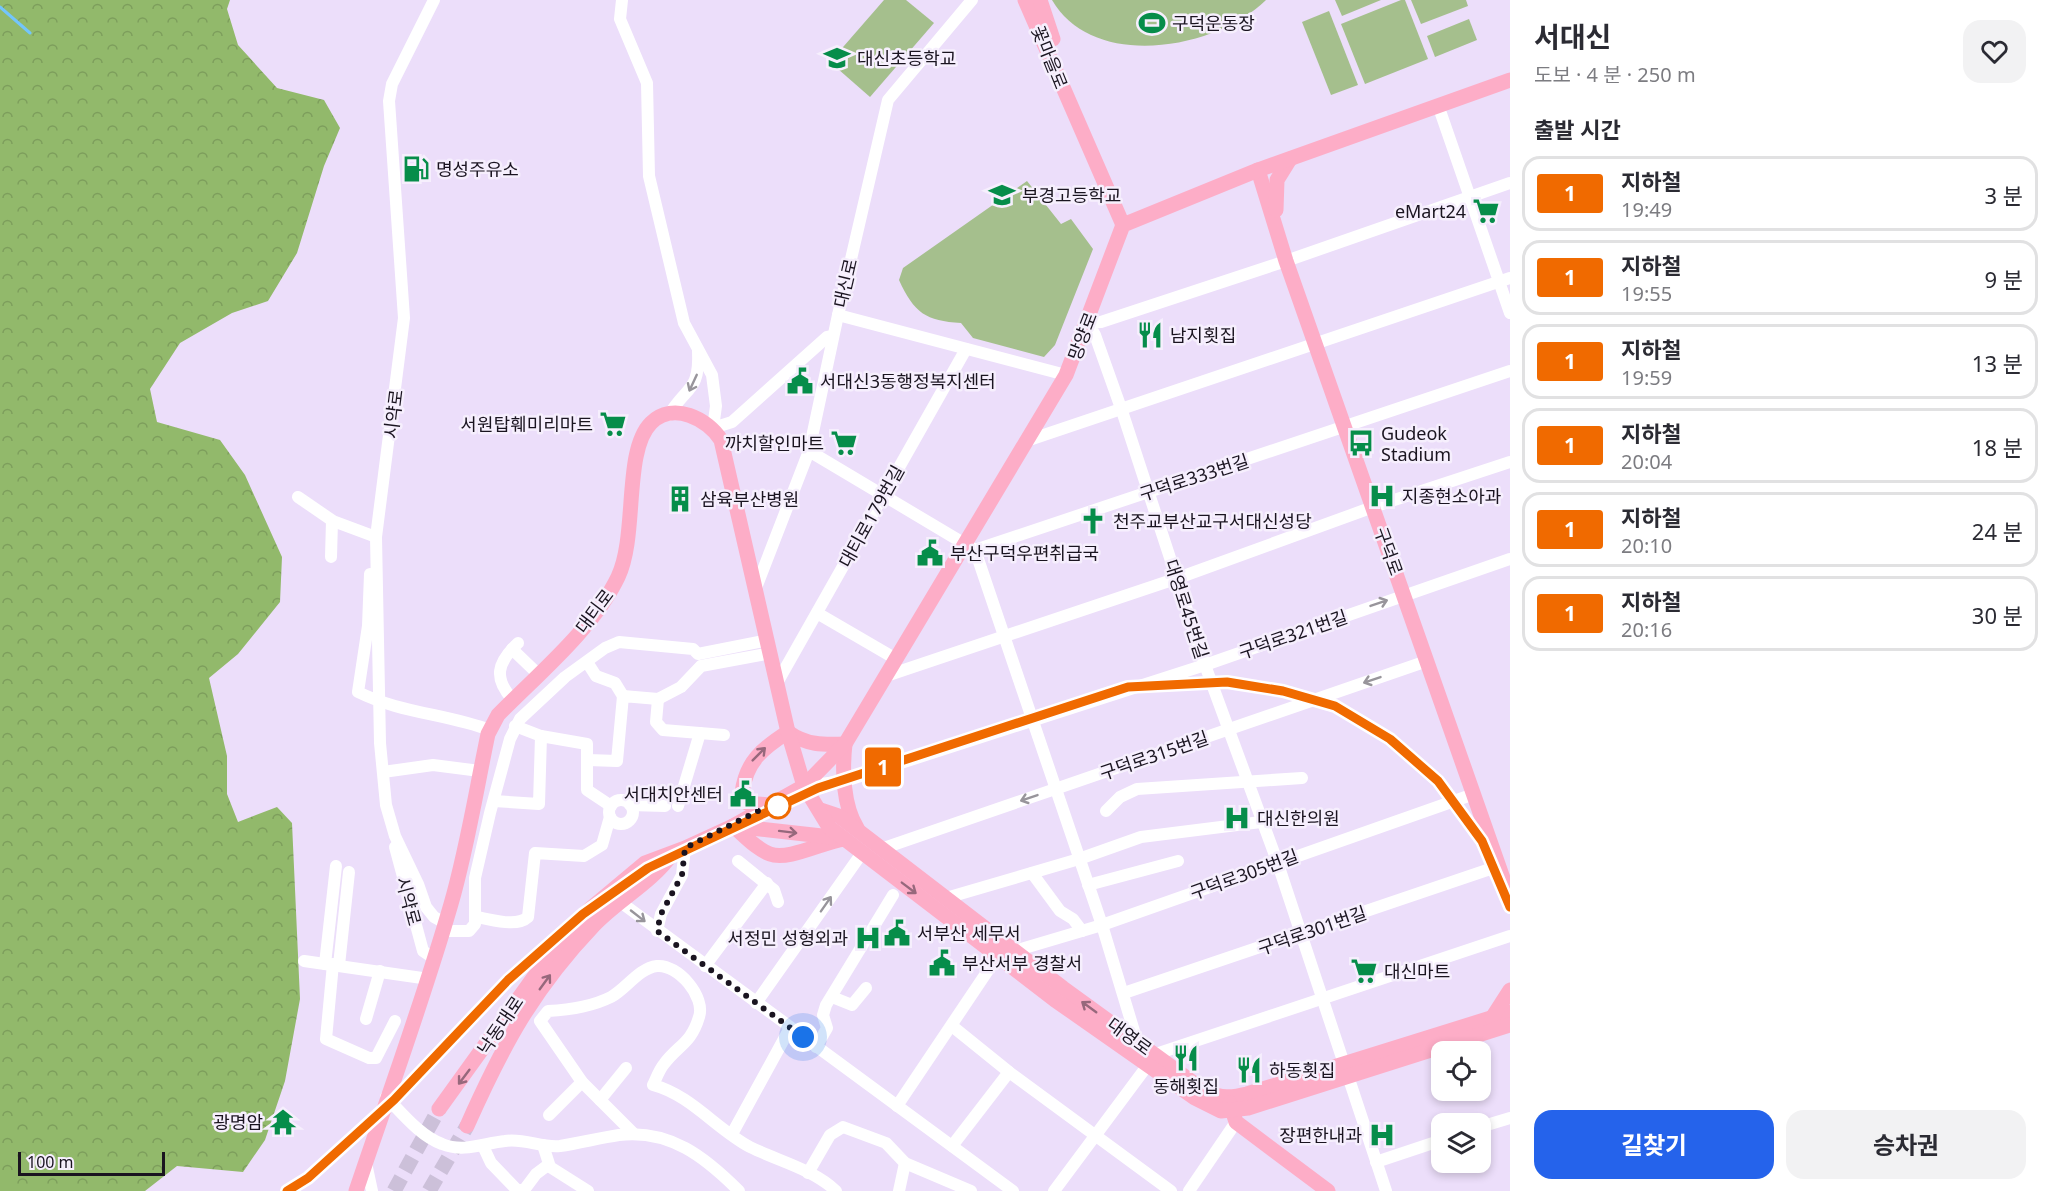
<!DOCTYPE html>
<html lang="ko">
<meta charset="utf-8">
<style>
:root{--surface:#fff;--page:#f2f2f3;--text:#2b2b33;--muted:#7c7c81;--line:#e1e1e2;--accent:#2563eb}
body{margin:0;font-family:"Noto Sans","Noto Sans KR",sans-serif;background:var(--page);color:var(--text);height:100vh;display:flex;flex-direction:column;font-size:22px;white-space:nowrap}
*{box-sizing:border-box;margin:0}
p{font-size:20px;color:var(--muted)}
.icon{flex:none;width:33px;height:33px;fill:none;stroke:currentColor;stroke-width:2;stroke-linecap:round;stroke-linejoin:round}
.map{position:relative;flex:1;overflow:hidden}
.panel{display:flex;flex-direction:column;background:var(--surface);width:540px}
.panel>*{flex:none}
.badge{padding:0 12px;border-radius:4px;font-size:21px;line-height:39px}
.buttons{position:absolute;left:1431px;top:1041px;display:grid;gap:12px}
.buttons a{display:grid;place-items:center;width:60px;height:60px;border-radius:12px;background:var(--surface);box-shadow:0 3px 9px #0003;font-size:30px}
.scale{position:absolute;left:18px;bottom:15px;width:147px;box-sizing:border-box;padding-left:6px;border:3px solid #1a1420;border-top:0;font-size:16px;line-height:21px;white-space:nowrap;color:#1a1420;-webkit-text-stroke:4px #f6effd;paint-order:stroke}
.you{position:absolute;width:30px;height:30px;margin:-15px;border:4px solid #fff;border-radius:50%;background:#1a73e8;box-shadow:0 0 0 9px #1a73e833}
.map>.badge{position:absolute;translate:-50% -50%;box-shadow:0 0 0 3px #fff}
h2{padding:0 24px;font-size:22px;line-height:54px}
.round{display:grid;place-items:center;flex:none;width:63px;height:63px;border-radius:18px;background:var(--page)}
.summary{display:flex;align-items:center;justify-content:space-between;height:102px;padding:0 24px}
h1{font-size:28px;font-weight:700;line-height:45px}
.action{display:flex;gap:12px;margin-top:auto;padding:12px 24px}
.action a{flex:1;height:69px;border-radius:18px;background:var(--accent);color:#fff;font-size:24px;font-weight:700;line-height:69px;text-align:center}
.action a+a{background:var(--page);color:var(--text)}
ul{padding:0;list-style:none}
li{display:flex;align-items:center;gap:18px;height:75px;margin:0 12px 9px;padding:0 12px;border:3px solid var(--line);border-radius:18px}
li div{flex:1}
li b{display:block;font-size:22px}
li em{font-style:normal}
li .badge{min-width:66px;font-weight:700;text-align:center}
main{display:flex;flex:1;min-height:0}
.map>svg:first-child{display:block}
.forest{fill:url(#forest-crowns)}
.green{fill:#a5bf8d}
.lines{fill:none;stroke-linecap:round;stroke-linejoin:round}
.stream{stroke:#73c5fc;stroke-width:3}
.major-tunnel{stroke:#ccc0d9;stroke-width:15;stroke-dasharray:15 8;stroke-linecap:butt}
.minor{stroke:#fff;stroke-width:12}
.major{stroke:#fdadc7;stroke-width:15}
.oneway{stroke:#98959b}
.oneway2{stroke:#97687c}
.line-casing{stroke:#fff;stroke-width:14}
.line{stroke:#f06a00;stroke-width:9}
.walk{stroke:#1a1420;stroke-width:6;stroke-dasharray:0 10.8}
.stop-dot{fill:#fff;stroke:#f06a00;stroke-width:3}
.labels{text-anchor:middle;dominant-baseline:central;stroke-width:5;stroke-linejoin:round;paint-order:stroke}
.poi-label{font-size:18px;fill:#1a1420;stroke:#f6effd;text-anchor:start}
.street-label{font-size:18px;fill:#1a1420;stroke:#f6effd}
</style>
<main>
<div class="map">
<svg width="1510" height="1191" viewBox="0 0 1510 1191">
<defs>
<pattern id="forest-crowns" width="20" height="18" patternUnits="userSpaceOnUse" patternTransform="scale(1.5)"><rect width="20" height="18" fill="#92b96b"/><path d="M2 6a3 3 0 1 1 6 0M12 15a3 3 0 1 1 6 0" fill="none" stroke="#7d9e5c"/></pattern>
</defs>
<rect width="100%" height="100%" fill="#ecdefa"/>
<path class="forest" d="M 0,0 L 230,0 L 227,9 L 238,45 L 277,88 L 324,100 L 340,128 L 324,166 L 297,253 L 268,301 L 232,313 L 180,343 L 150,389 L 157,422 L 220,440 L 245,475 L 282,557 L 280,602 L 238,654 L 209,678 L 227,756 L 227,794 L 238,822 L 277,807 L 292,823 L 300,999 L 285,1081 L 265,1140 L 243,1172 L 177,1166 L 145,1191 L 0,1191 Z"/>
<g class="green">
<path d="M 884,0 L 906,0 L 934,23 L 870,97 L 830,62 Z"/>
<path d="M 1052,0 L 1266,0 C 1215,50 1093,71 1052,0 Z"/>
<path d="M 1335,0 L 1381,0 L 1342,16 Z"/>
<path d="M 1401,0 L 1405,0 L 1428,59 L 1365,84 L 1341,24 Z"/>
<path d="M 1411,0 L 1466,0 L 1468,6 L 1421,24 Z"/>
<path d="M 1329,11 L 1358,85 L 1331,95 L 1302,22 Z"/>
<path d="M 1469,19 L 1477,40 L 1435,57 L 1427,36 Z"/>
<path d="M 1027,181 L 1061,224 L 1071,219 L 1093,249 L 1055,345 L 1044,357 L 973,338 L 961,323 C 926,321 914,313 899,280 L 903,268 Z"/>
</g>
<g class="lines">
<path class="stream" d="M 0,7 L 30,33"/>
<g class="major-tunnel">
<path d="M 394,1191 L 439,1109"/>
<path d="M 429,1191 L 467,1126"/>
</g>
<g class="minor">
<path d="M 434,0 L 392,84 L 389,101 L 404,318 L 376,537 L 380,743 L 386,805 L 395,836 L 418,884 L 426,907 L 434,917 L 445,923"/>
<path d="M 622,0 L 620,19 L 647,83 L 649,176 L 684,323 L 712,375 L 716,406 L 713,428 L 732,422 L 827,337 L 833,336"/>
<path d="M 1438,105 L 1510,313"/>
<path d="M 838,315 L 1066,375"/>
<path d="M 669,415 C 686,386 700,392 698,351"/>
<path d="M 1029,440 L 1510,278"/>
<path d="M 809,451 L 975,550 L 1102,925 L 1137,1041"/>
<path d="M 298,497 L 333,521 L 376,537"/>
<path d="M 975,550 L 1510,371"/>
<path d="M 331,557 L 332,521"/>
<path d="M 370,574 L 368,626 L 358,692 C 400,713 447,714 490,730"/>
<path d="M 756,588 L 809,451 L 838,315 L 888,100 L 972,0"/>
<path d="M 817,613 L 896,659"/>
<path d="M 512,649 L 538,674"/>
<path d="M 587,662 L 596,676 L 615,683 L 623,696"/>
<path d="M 886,676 L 1178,578 L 1373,507 L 1510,462"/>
<path d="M 777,683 L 966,349"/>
<path d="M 658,699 L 656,722 L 663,730 L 724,735"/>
<path d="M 513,700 C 493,678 497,663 518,643"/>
<path d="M 515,726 L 541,736"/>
<path d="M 588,760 L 617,761 L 623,696 L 658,699 L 681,687 L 701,666 L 771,653"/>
<path d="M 383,772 L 433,765 L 480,771"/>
<path d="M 804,786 L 845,781 L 1205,665 L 1510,559"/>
<circle cx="621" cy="812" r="12"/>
<path d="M 494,801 L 539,804 L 541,736 L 587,744 L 587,790 L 611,806"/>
<path d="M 630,805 L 665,806"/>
<path d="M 678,806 L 700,733"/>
<path d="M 1106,811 L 1120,797 L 1137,789 L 1302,778"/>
<path d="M 395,847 L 423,951 L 435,959"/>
<path d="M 881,849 L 1427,661"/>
<path d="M 738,861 L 774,890 L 778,902"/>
<path d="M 1032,873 L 1060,911 L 1073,919 L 1082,931"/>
<path d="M 1088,885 L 1178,861"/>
<path d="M 946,898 L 1079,859 L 1141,837 L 1261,822"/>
<path d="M 619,901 L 1013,1191"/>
<path d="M 476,917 C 491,919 516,928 528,917 L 535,853 L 584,856 L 602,845 L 610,817"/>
<path d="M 443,931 L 469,931 L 475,924 L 475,878 L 490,813 L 510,739 L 520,719 L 565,677 L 605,648 L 619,642 L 693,649 L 698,654 L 768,640"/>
<path d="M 657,931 L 661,914 L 682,875 L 685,848"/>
<path d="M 1014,951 L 1102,925 L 1474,794"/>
<path d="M 304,961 L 429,979"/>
<path d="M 325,964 L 336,866"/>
<path d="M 333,964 L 326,1039 L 369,1058 L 376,1058 L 395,1021"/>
<path d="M 339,965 L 349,872"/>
<path d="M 705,966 L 767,883"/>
<path d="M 1124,993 L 1499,866"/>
<path d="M 832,997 L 852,1005 L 866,988"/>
<path d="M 756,1003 L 862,853"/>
<path d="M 366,1019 L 380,971"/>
<path d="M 952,1026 L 1009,1072 L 1171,1191"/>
<path d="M 816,1047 L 827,1028 L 823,1015 L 826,1005 L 893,895"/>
<path d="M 386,1097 C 402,1113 420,1136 442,1144 C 464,1153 484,1143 505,1141 C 524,1138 542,1148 560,1146 C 580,1143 599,1138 619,1135 C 670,1129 705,1157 739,1191"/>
<path d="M 600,1100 L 626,1068"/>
<path d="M 897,1106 L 997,957"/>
<path d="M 549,1115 L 582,1082"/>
<path d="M 1480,1127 L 1510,1118"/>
<path d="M 634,1134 L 582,1082 L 540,1021 L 548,1011 C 568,1010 593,1006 611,997 C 626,989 639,968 657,966 C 678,964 706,997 699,1017 C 691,1044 678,1045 664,1064 C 659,1070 656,1079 653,1085 C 691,1095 716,1129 750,1147 C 778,1161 813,1169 836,1191"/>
<path d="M 732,1134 L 790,1028"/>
<path d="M 543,1145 L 550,1167 L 588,1191"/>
<path d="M 483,1146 L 491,1163 L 517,1190 L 524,1190 L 536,1174 L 548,1165"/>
<path d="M 952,1146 L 1009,1072"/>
<path d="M 1376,1162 L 1442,1140"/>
<path d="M 366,1163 L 372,1191"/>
<path d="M 808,1173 L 830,1135 L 843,1127 L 886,1143 L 905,1163 L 971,1191"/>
<path d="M 899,1191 L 905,1163"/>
<path d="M 1054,1191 L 1156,1054 L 1510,936"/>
<path d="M 1189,1191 L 1236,1122"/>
<path d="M 1386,1191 L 1277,861 L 1205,665 L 1122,411 L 1095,335 L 1088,323 L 1101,322 L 1286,261 L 1510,183"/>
</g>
<g class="major">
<path d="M 1025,0 L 1123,225"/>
<path d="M 1040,0 L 1053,39"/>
<path d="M 1258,170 L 1286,261 L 1510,898"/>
<path d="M 1276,210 L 1277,180 L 1290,159"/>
<path d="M 770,805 L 747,803 L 742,793 C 746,761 763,748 788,732 C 806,745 823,745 845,744 C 842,771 843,805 857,828"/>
<path d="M 821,810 L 839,816 L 1063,988 L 1206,1092 C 1222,1098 1231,1098 1247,1094 L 1510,1012"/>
<path d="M 733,826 C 744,835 756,849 770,854 C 788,861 823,842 844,839"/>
<path d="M 733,826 L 831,837"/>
<path d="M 1492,1018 L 1510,990"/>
<path d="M 1230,1103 L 1236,1122 L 1328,1191"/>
<path d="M 439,1109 L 552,952 L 590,909 L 645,863 L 685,848 L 733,826 L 804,786 L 845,744 L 1066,375 L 1123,225 L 1258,170 L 1510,80"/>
<path d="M 467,1126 C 503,1045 533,989 594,925 C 619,899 651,883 672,854"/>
<path d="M 356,1191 C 388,1096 423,1001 451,904 C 467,849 476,791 488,734 L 498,715 C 538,674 593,629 618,577 C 638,535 623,451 651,423 C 673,401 708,419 721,440 L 788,732 L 804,786 L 829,827 L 1055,1000 L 1195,1098 L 1221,1111 L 1248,1108 L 1510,1025"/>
</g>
</g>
<defs><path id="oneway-shaft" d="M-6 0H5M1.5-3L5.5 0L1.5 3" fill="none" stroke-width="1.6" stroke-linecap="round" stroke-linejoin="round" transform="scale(1.5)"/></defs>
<g class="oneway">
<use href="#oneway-shaft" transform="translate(693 383) rotate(115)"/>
<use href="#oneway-shaft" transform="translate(1379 603) rotate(-19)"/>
<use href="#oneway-shaft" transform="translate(1372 680) rotate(161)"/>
<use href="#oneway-shaft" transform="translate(1029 798) rotate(161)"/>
<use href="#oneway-shaft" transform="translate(826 904) rotate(-55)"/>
<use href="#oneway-shaft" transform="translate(638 916) rotate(38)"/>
</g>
<g class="oneway2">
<use href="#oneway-shaft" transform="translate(759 754) rotate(-45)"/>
<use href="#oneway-shaft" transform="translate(788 832) rotate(7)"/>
<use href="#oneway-shaft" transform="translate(909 888) rotate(37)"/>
<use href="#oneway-shaft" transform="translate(545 982) rotate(-54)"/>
<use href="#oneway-shaft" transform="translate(1089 1007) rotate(-144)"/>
<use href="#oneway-shaft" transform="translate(464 1077) rotate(127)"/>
</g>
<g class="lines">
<g class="line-casing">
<path id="line" d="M 287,1191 L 308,1178 L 394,1100 L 508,980 L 583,914 L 648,868 L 818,788 L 1128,687 L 1227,682 L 1283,691 L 1335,706 L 1390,739 L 1438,781 L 1482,841 L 1510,907"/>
</g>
<use href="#line" class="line"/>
<path class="walk" d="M 778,806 L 770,805 L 685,848 L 682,875 L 661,914 L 657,931 L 803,1037"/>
</g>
<defs>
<g id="stadium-bare" transform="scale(2.07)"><path d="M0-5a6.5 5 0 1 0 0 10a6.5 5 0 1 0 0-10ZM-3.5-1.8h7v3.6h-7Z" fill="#068d4a" stroke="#f6effd" stroke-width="2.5" paint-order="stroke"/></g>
<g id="school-bare" transform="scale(2.07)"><path d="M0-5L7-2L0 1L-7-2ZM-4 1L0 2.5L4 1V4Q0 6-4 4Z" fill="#068d4a" stroke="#f6effd" stroke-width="2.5" paint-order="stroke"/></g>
<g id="fuel-bare" transform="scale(2.07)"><path d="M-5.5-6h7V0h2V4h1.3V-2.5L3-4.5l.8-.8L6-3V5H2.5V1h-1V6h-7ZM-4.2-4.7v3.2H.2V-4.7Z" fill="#068d4a" stroke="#f6effd" stroke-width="2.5" paint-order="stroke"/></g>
<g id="supermarket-bare" transform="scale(2.07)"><path d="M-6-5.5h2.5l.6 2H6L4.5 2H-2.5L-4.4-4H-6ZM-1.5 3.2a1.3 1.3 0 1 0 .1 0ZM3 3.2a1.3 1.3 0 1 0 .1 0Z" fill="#068d4a" stroke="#f6effd" stroke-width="2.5" paint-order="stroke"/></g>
<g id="restaurant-bare" transform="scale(2.07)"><path d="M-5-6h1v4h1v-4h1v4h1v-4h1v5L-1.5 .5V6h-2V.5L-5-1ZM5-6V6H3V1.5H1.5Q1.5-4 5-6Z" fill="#068d4a" stroke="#f6effd" stroke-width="2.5" paint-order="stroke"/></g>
<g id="civic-bare" transform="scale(2.07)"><path d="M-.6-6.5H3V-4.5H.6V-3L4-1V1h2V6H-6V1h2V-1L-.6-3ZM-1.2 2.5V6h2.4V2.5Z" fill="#068d4a" stroke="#f6effd" stroke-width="2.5" paint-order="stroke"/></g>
<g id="bus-bare" transform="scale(2.07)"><path d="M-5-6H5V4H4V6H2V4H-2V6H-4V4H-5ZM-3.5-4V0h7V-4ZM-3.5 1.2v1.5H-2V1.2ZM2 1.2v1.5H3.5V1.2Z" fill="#068d4a" stroke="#f6effd" stroke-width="2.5" paint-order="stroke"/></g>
<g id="hospital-bare" transform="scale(2.07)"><path d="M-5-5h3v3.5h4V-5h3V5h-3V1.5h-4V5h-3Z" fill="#068d4a" stroke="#f6effd" stroke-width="2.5" paint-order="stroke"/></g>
<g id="building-bare" transform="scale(2.07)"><path d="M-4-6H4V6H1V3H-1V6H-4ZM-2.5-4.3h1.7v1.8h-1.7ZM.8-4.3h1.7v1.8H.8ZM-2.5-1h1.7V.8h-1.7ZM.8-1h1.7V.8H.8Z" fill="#068d4a" stroke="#f6effd" stroke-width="2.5" paint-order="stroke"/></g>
<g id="church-bare" transform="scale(2.07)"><path d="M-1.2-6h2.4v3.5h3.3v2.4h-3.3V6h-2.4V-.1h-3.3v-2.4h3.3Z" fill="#068d4a" stroke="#f6effd" stroke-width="2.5" paint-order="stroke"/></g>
<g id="temple-bare" transform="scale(2.07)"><path d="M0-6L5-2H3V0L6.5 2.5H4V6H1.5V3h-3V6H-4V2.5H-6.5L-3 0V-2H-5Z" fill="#068d4a" stroke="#f6effd" stroke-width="2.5" paint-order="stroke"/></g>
</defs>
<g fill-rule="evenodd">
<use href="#stadium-bare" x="1152" y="23"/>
<use href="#school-bare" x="837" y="58"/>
<use href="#fuel-bare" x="416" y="169"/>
<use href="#school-bare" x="1002" y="195"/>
<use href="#supermarket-bare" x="1486" y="211"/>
<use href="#restaurant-bare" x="1150" y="335"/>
<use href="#civic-bare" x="800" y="381"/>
<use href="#supermarket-bare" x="613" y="424"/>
<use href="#supermarket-bare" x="844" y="443"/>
<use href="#bus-bare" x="1361" y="443"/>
<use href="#hospital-bare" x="1382" y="496"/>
<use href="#building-bare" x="680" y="499"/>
<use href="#church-bare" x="1093" y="521"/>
<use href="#civic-bare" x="930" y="553"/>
<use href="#civic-bare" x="743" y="794"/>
<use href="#hospital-bare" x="1237" y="818"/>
<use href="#civic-bare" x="897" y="933"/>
<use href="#hospital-bare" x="868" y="938"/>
<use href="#civic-bare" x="942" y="963"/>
<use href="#supermarket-bare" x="1364" y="971"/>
<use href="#restaurant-bare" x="1186" y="1058"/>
<use href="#restaurant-bare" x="1249" y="1070"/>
<use href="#temple-bare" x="283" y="1122"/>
<use href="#hospital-bare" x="1382" y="1135"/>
</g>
<circle class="stop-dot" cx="778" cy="806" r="12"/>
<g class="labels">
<g class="poi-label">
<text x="1172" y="23">구덕운동장</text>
<text x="857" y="58">대신초등학교</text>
<text x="436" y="169">명성주유소</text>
<text x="1022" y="195">부경고등학교</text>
<text x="1466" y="211" text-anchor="end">eMart24</text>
<text x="1170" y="335">남지횟집</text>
<text x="820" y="381">서대신3동행정복지센터</text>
<text x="593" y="424" text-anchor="end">서원탑훼미리마트</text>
<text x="1381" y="433">Gudeok<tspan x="1381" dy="21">Stadium</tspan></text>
<text x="824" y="443" text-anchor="end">까치할인마트</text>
<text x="1402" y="496">지종현소아과</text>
<text x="700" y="499">삼육부산병원</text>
<text x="1113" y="521">천주교부산교구서대신성당</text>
<text x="950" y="553">부산구덕우편취급국</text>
<text x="723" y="794" text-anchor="end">서대치안센터</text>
<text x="1257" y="818">대신한의원</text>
<text x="917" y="933">서부산 세무서</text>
<text x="848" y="938" text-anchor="end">서정민 성형외과</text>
<text x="962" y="963">부산서부 경찰서</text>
<text x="1384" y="971">대신마트</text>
<text x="1269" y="1070">하동횟집</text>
<text x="1186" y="1086" text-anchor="middle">동해횟집</text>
<text x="263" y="1122" text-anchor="end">광명암</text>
<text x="1362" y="1135" text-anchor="end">장편한내과</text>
</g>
<g class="street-label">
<text transform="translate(1050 57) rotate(68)">꽃마을로</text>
<text transform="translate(845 283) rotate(-77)">대신로</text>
<text transform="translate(1082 336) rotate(-69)">망양로</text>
<text transform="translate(393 414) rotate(-83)">시약로</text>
<text transform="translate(1194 477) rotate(-18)">구덕로333번길</text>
<text transform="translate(871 516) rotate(-61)">대티로179번길</text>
<text transform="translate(1389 551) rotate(70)">구덕로</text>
<text transform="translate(1187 609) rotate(72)">대영로45번길</text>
<text transform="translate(594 611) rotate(-53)">대티로</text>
<text transform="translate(1293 634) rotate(-19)">구덕로321번길</text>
<text transform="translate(1154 755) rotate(-19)">구덕로315번길</text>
<text transform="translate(1244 874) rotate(-20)">구덕로305번길</text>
<text transform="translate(409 901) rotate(75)">시약로</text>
<text transform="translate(1312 930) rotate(-19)">구덕로301번길</text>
<text transform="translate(500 1025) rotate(-56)">낙동대로</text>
<text transform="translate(1130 1036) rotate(36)">대영로</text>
</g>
</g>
</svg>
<div class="buttons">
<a><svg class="icon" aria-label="locate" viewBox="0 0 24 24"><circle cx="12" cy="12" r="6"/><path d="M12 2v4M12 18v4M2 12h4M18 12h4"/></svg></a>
<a><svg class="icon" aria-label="layers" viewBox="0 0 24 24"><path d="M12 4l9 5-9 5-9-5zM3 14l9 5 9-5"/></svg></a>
</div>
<div class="scale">100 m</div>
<div class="you" style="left:803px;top:1037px"></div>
<b class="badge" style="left:883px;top:767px;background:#f06a00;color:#fff">1</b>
</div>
<section class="panel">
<div class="summary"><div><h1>서대신</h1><p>도보 · 4 분 · 250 m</p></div><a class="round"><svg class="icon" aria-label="heart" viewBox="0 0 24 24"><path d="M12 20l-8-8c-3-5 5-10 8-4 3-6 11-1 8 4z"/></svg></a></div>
<h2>출발 시간</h2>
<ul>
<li><span class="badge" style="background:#f06a00;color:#fff">1</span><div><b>지하철</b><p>19:49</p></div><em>3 분</em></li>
<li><span class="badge" style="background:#f06a00;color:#fff">1</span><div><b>지하철</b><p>19:55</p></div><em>9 분</em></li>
<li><span class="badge" style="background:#f06a00;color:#fff">1</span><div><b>지하철</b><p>19:59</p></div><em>13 분</em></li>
<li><span class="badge" style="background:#f06a00;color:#fff">1</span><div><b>지하철</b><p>20:04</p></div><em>18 분</em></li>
<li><span class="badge" style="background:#f06a00;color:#fff">1</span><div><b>지하철</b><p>20:10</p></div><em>24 분</em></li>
<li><span class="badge" style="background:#f06a00;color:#fff">1</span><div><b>지하철</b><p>20:16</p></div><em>30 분</em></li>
</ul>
<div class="action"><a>길찾기</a><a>승차권</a></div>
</section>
</main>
